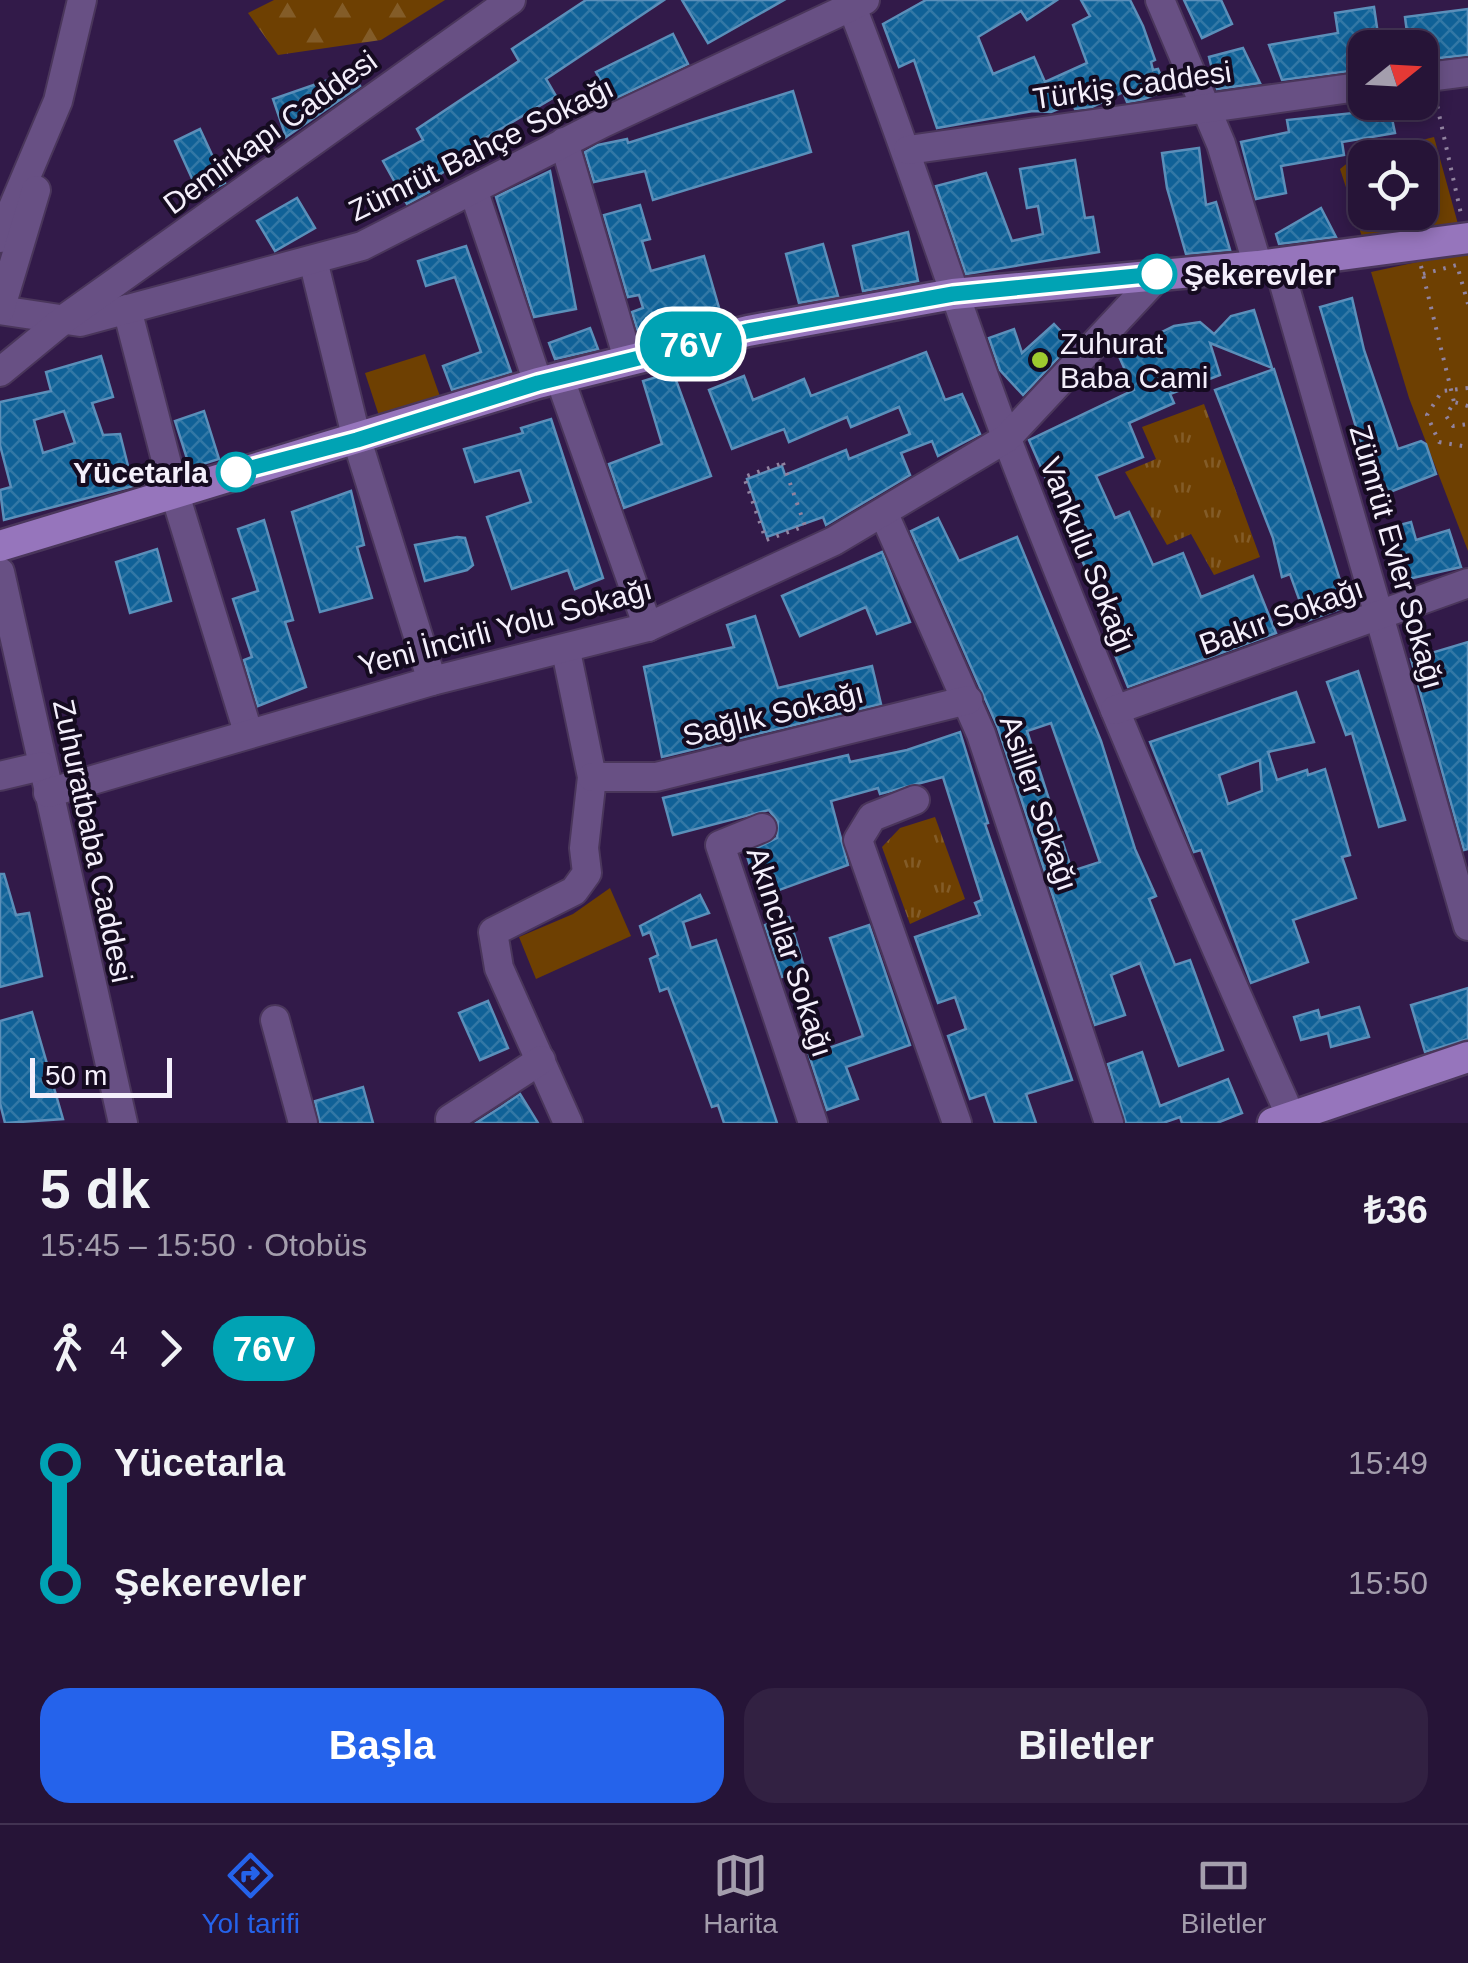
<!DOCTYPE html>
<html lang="tr">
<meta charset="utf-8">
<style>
:root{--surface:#261437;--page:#322142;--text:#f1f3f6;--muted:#a49ead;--line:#423352;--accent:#2563eb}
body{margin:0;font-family:Arial,sans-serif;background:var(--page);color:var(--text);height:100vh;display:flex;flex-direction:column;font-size:38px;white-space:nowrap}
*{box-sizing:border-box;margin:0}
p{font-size:32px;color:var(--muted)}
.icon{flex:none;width:55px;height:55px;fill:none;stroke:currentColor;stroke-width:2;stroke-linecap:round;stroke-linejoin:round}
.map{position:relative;height:1123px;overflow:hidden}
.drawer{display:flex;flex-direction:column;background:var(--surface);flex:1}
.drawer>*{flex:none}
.badge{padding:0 20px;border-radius:32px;font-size:35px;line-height:65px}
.needle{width:65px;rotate:72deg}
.tools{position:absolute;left:1348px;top:30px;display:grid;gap:20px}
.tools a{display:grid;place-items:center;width:90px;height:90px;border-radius:20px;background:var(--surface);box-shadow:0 5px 15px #0003,0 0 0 2px var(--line);font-size:50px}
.scale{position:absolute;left:30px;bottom:25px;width:142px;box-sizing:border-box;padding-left:10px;border:5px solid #f4effb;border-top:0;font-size:28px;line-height:35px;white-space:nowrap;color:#f4effb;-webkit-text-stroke:8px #150b20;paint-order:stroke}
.map>.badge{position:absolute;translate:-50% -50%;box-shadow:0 0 0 5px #fff}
.legs{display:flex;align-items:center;gap:15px;height:110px;padding:0 40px;font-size:32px}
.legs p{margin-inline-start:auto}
.overview{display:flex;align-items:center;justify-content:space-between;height:170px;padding:0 40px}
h1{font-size:55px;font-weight:600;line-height:75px}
.button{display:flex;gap:20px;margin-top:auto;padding:20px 40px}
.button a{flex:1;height:115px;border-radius:30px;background:var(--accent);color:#fff;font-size:40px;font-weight:600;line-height:115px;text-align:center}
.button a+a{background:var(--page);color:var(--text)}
ul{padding:0 40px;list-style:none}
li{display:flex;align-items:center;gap:35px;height:120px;font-size:38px}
li i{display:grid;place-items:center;width:15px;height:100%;margin:0 12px;background:currentColor}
li i::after{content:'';width:25px;height:25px;margin:-12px;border:8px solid;border-radius:50%;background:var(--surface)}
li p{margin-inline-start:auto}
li:first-child i{background:linear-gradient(#0000 50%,currentColor 0)}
li:last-child i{background:linear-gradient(currentColor 50%,#0000 0)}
.tab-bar{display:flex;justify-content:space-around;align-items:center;height:140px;border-top:2px solid var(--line);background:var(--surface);font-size:28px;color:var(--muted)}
.tab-bar a{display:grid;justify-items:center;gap:5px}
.tab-bar .selected{color:var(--accent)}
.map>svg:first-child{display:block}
.grass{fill:url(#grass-tufts)}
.forest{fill:url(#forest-firs)}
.park{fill:#6e4002;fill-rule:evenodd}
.building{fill:url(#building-cross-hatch);stroke:#5b8fba;stroke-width:2.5;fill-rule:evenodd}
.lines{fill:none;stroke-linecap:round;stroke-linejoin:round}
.minor-casing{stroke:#4a365b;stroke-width:32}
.major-casing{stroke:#4a365b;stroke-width:35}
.path{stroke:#9183a0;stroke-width:4;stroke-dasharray:2.5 8;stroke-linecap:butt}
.minor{stroke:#685084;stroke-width:28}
.major{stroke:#9675bc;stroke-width:30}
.line-1-casing{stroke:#fff;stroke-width:22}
.line-1{stroke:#00a3b4;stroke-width:15}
.stop-1-dot{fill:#fff;stroke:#00a3b4;stroke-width:5}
.poi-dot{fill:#9eca2f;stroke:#150b20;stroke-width:4}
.labels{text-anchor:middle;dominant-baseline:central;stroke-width:8;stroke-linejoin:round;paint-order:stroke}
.street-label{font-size:30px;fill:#f4effb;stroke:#150b20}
.stop-label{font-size:30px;font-weight:bold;fill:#f4effb;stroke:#150b20;text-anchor:start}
.poi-label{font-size:30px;fill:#f4effb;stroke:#150b20;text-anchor:start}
</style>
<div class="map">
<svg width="1468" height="1123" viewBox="0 0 1468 1123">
<defs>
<pattern id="grass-tufts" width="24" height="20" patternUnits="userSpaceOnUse" patternTransform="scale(2.5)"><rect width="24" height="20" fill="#6e4002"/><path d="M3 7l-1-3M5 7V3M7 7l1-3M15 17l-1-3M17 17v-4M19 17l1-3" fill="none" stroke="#835c28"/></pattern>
<pattern id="forest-firs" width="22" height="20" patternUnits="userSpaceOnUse" patternTransform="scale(2.5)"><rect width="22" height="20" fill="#6e4002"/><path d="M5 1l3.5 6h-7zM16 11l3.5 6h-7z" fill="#835c28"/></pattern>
<pattern id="building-cross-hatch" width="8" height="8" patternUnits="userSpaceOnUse" patternTransform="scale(2.5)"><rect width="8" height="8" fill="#106197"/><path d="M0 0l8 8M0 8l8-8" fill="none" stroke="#3378a6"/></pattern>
</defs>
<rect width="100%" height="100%" fill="#321a49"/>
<g class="grass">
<path d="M 1204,404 L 1260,557 L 1214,575 L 1191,534 L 1167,545 L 1125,472 L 1156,459 L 1142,427 Z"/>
<path d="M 935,817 L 965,899 L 910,924 L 882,847 L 900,828 Z"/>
</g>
<path class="forest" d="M 274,0 L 445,0 L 381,40 L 278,55 L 248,13 Z"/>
<g class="park">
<path d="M 1434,137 L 1458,224 L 1364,243 L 1340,169 L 1355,157 ZM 1365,158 L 1420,158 L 1420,212 L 1365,212 Z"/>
<path d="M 1468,251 L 1468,551 L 1409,398 L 1371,272 Z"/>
<path d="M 425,354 L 442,402 L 381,422 L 365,373 Z"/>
<path d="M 610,888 L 631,936 L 536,979 L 519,937 L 573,914 Z"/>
</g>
<g class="building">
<path d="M 586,0 L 664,0 L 546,79 L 556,96 L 482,140 L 486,146 L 424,184 L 429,192 L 407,204 L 383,161 L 423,140 L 417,129 L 519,61 L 512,49 Z"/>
<path d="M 682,0 L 784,0 L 708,43 Z"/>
<path d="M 926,0 L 1057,0 L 1027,20 L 1021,11 L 978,37 L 993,74 L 1034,57 L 1045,82 L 1087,63 L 1073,25 L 1090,16 L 1081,0 L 1130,0 L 1143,26 L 1155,60 L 1151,62 L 1153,70 L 1158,69 L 1167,90 L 1144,99 L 1127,102 L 1123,92 L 1092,107 L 1075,109 L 1073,103 L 1051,112 L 1033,111 L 937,128 L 914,60 L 899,67 L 883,24 Z"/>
<path d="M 1184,0 L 1221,0 L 1232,24 L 1202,38 Z"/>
<path d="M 1374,7 L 1380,48 L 1365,48 L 1365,69 L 1282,80 L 1269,45 L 1338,33 L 1335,13 Z"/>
<path d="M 1468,9 L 1468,55 L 1420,60 L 1420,48 L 1409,48 L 1405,17 Z"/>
<path d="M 673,34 L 688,64 L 612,100 L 596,72 Z"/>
<path d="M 1243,48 L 1260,83 L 1217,89 L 1209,57 Z"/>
<path d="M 351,72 L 360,86 L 286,137 L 273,99 Z"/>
<path d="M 793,91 L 811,152 L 653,200 L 645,171 L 594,182 L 585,152 L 598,145 L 627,139 L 628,143 Z"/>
<path d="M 1390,109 L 1395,133 L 1342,142 L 1344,155 L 1281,166 L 1286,193 L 1256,199 L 1241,142 L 1289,132 L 1287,120 Z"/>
<path d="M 200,129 L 225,183 L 200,196 L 175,141 Z"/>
<path d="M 1199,148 L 1206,205 L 1216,202 L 1230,250 L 1186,254 L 1167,188 L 1162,153 Z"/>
<path d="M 1075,160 L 1085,218 L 1093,217 L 1099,252 L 966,274 L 936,186 L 986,173 L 1012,241 L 1043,234 L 1038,206 L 1027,208 L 1020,169 Z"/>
<path d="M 550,171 L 576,309 L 534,317 L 496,197 Z"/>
<path d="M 297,198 L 315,228 L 275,251 L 257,221 Z"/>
<path d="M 640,205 L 650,239 L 642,241 L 651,271 L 704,256 L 722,318 L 640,338 L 632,312 L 643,308 L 639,295 L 628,297 L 604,215 Z"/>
<path d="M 1321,208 L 1336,237 L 1279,244 L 1276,234 Z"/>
<path d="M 908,232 L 918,281 L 863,291 L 853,246 Z"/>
<path d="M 823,244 L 838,296 L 799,303 L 786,254 Z"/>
<path d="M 466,246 L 511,372 L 452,390 L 443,366 L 481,352 L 455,277 L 426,286 L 418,261 Z"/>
<path d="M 1352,298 L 1364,350 L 1398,449 L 1421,441 L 1426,444 L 1436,474 L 1377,497 L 1320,307 Z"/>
<path d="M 1254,310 L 1272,368 L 1210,343 L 1220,375 L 1170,394 L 1174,403 L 1129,423 L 1143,457 L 1096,476 L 1115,518 L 1129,512 L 1153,565 L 1183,553 L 1201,597 L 1253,576 L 1276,633 L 1128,687 L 1108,638 L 1115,635 L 1029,440 L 1134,390 L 1118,354 L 1174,326 L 1200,322 L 1214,334 L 1231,316 Z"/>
<path d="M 1054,324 L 1072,343 L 1023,395 L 1000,370 L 989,338 L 1014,329 L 1022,353 Z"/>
<path d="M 590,328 L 598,349 L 555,359 L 549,343 Z"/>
<path d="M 926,352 L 945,400 L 962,394 L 980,434 L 938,456 L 932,441 L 901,453 L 910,475 L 826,525 L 823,517 L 767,537 L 747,479 L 782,466 L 785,475 L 846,450 L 849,459 L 910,434 L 899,407 L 851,427 L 847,417 L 789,442 L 784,429 L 732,449 L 709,390 L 744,376 L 753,400 L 804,379 L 811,396 Z"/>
<path d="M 101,356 L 113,397 L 92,403 L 103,435 L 120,434 L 133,486 L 4,520 L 0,490 L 11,487 L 0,445 L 0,402 L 51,391 L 46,372 ZM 64,411 L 75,443 L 43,453 L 34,420 Z"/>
<path d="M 1274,369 L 1348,606 L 1307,621 L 1290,574 L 1282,577 L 1273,538 L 1215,390 Z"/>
<path d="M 673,372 L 711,476 L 624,508 L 609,464 L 662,444 L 643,381 Z"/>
<path d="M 204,411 L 219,459 L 190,468 L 175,421 Z"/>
<path d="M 551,419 L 603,578 L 575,589 L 568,570 L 512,589 L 487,517 L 531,502 L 520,470 L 475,482 L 464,449 L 523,433 L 521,428 Z"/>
<path d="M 351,491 L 364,545 L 357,547 L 372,598 L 320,612 L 292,512 Z"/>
<path d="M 938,518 L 959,561 L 1017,537 L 1101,741 L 1135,849 L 1156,896 L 1149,899 L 1175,965 L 1190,960 L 1223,1050 L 1179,1066 L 1140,963 L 1111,975 L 1125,1015 L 1095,1025 L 998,728 L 911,531 ZM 1051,723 L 1100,862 L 1072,871 L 1027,731 Z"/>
<path d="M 264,520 L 293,620 L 285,622 L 306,687 L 258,706 L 244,660 L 252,657 L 233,599 L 258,591 L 238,529 Z"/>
<path d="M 1411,522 L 1416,540 L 1449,530 L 1461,567 L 1395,582 L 1381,530 Z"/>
<path d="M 457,537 L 465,538 L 473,565 L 467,570 L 425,581 L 415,545 Z"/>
<path d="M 157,549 L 171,601 L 130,613 L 116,562 Z"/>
<path d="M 882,552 L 910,622 L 877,634 L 866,607 L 800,636 L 782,596 Z"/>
<path d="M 755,616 L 778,688 L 872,666 L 881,704 L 662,757 L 644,667 L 734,647 L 727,625 Z"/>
<path d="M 1468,642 L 1468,849 L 1464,850 L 1411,659 Z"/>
<path d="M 1358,671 L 1405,820 L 1379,827 L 1352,733 L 1346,735 L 1327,682 Z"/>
<path d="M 1296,692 L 1314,742 L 1268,752 L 1277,780 L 1307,770 L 1308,775 L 1325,769 L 1350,855 L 1342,857 L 1356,898 L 1293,920 L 1308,962 L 1251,983 L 1201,850 L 1194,852 L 1150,742 ZM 1260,760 L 1262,791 L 1228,804 L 1219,775 Z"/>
<path d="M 960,732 L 988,823 L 985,824 L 1072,1080 L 1026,1094 L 1036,1123 L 995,1123 L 985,1094 L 970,1099 L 948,1036 L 966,1029 L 955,997 L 938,1003 L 915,937 L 980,915 L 975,903 L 982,900 L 943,777 L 880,794 L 878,788 L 831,801 L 848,865 L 760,897 L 746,853 L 777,838 L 778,822 L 769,810 L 673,835 L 663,798 L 848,755 L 850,762 L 907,750 Z"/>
<path d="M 0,874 L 4,874 L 16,915 L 29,913 L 42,976 L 0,987 Z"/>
<path d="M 700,895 L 709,913 L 683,922 L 691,948 L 716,940 L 777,1123 L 724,1123 L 718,1105 L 712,1107 L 668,988 L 660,991 L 650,959 L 658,955 L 650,932 L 643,935 L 640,926 Z"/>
<path d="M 789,917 L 805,970 L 782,977 L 765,925 Z"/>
<path d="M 869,925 L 910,1045 L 846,1067 L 858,1099 L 827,1110 L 809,1055 L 863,1036 L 830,938 Z"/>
<path d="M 1468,988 L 1468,1039 L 1425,1052 L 1411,1005 Z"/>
<path d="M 488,1001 L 508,1048 L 480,1060 L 459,1013 Z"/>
<path d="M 1359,1007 L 1369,1037 L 1331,1047 L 1328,1033 L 1301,1040 L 1294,1017 L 1318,1010 L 1320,1018 Z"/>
<path d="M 32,1012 L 63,1119 L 5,1123 L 0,1103 L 0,1021 Z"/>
<path d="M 1142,1052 L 1160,1106 L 1228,1079 L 1242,1113 L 1217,1123 L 1182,1123 L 1180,1117 L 1163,1123 L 1126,1123 L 1108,1064 Z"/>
<path d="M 363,1087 L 373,1123 L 320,1123 L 315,1101 Z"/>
<path d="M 520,1094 L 538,1123 L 476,1123 L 501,1107 Z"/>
</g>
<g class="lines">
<g class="minor-casing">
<g id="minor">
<path d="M 1160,0 L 1221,144 L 1258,266"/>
<path d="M 852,7 C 907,148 952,292 1005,434 C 1093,665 1190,892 1291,1117"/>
<path d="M 1420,78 L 1468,72"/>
<path d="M 564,142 L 628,359"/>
<path d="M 908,150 L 1365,86"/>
<path d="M 474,192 L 538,383"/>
<path d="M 0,238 L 58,101 L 82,0"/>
<path d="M 313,260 L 357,440 L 432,681"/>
<path d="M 1278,263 L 1468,926"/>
<path d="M 127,309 L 174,491 L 248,732"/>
<path d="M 0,310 L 80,322 L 362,246 L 603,123 L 865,0"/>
<path d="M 0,310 L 36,190"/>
<path d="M 0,372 L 67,317 L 511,0"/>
<path d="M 560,379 L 648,627"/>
<path d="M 884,514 L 981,734 L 1109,1123"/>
<path d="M 0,572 L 123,1123"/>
<path d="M 566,651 L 592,777 L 584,848 L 587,873 L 574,891 L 493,932 L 499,968 L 568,1123"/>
<path d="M 1115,710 L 1468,583"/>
<path d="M 0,776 L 42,766"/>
<path d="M 592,777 L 656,777 L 968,700"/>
<path d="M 48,793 L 432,681 L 648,627 L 834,541 L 1007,438 L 1160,274"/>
<path d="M 915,800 L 872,817 L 858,840 L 957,1123"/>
<path d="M 762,828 L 720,845 L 813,1123"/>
<path d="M 275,1020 L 303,1123"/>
<path d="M 450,1119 L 541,1060"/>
</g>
</g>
<g class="major-casing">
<g id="major">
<path d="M 0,546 L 538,383 L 748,331 L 953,294 L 1258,266 L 1468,238"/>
<path d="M 1273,1123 L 1468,1057"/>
</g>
</g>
<g class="path">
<path d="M 1435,96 L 1461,214"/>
<path d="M 1421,266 L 1454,402"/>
<path d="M 1423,274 L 1457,265 L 1468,304"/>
<path d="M 1468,388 L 1442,391 L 1427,415 L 1439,442 L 1468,447"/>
<path d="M 1468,406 L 1454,402 L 1446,416 L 1453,426 L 1468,424"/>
<path d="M 783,463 L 805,526 L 766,540 L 744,477 Z"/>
</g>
<use href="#minor" class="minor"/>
<use href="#major" class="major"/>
</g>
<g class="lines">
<g class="line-1-casing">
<path id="line-1" d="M 236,472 L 357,440 L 538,383 L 748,331 L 953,294 L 1157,274"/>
</g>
<use href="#line-1" class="line-1"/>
</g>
<g class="stop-1-dot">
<circle cx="1157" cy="274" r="18"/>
<circle cx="236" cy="472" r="18"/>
</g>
<circle class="poi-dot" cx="1040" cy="360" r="10"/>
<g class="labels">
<g class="street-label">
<text transform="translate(1132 85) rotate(-8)">Türkiş Caddesi</text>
<text transform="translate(270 132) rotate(-36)">Demirkapı Caddesi</text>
<text transform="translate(481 149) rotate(-26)">Zümrüt Bahçe Sokağı</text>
<text transform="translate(1088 555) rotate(68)">Vankulu Sokağı</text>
<text transform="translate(1397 557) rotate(74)">Zümrüt Evler Sokağı</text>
<text transform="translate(1281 616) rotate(-20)">Bakır Sokağı</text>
<text transform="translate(505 627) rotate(-15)">Yeni İncirli Yolu Sokağı</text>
<text transform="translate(773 714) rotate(-14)">Sağlık Sokağı</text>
<text transform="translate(1039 803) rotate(71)">Asiller Sokağı</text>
<text transform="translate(93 841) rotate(78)">Zuhuratbaba Caddesi</text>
<text transform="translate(790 952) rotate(72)">Akıncılar Sokağı</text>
</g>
<g class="stop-label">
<text x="1184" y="274">Şekerevler</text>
<text x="208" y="472" text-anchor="end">Yücetarla</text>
</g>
<g class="poi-label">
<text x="1060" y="343">Zuhurat<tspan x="1060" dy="34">Baba Cami</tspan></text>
</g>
</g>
</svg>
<div class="tools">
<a><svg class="needle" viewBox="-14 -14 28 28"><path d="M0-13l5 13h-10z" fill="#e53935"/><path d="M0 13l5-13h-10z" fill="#a49ead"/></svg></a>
<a><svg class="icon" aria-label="locate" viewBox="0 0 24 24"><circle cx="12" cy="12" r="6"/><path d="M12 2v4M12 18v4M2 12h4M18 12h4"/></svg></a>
</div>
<div class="scale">50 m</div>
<b class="badge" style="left:691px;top:344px;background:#00a3b4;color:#fff">76V</b>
</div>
<section class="drawer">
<div class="overview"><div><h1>5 dk</h1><p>15:45 – 15:50 · Otobüs</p></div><b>₺36</b></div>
<div class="legs"><svg class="icon" aria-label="walk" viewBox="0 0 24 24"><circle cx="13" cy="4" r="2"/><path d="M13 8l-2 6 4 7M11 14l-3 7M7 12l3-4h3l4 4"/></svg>4<svg class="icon" aria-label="forward" viewBox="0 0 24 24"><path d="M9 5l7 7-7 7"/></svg><b class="badge" style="background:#00a3b4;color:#fff">76V</b></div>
<ul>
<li><i style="color:#00a3b4"></i><b>Yücetarla</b><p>15:49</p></li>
<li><i style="color:#00a3b4"></i><b>Şekerevler</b><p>15:50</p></li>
</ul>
<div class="button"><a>Başla</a><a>Biletler</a></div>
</section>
<nav class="tab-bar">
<a class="selected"><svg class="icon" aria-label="directions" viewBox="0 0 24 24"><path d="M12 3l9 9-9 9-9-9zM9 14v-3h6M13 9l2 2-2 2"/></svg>Yol tarifi</a>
<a><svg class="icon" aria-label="map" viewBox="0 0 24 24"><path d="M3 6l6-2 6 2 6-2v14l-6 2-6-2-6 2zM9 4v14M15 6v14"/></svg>Harita</a>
<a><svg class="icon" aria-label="tickets" viewBox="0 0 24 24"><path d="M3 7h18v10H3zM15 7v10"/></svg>Biletler</a>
</nav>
